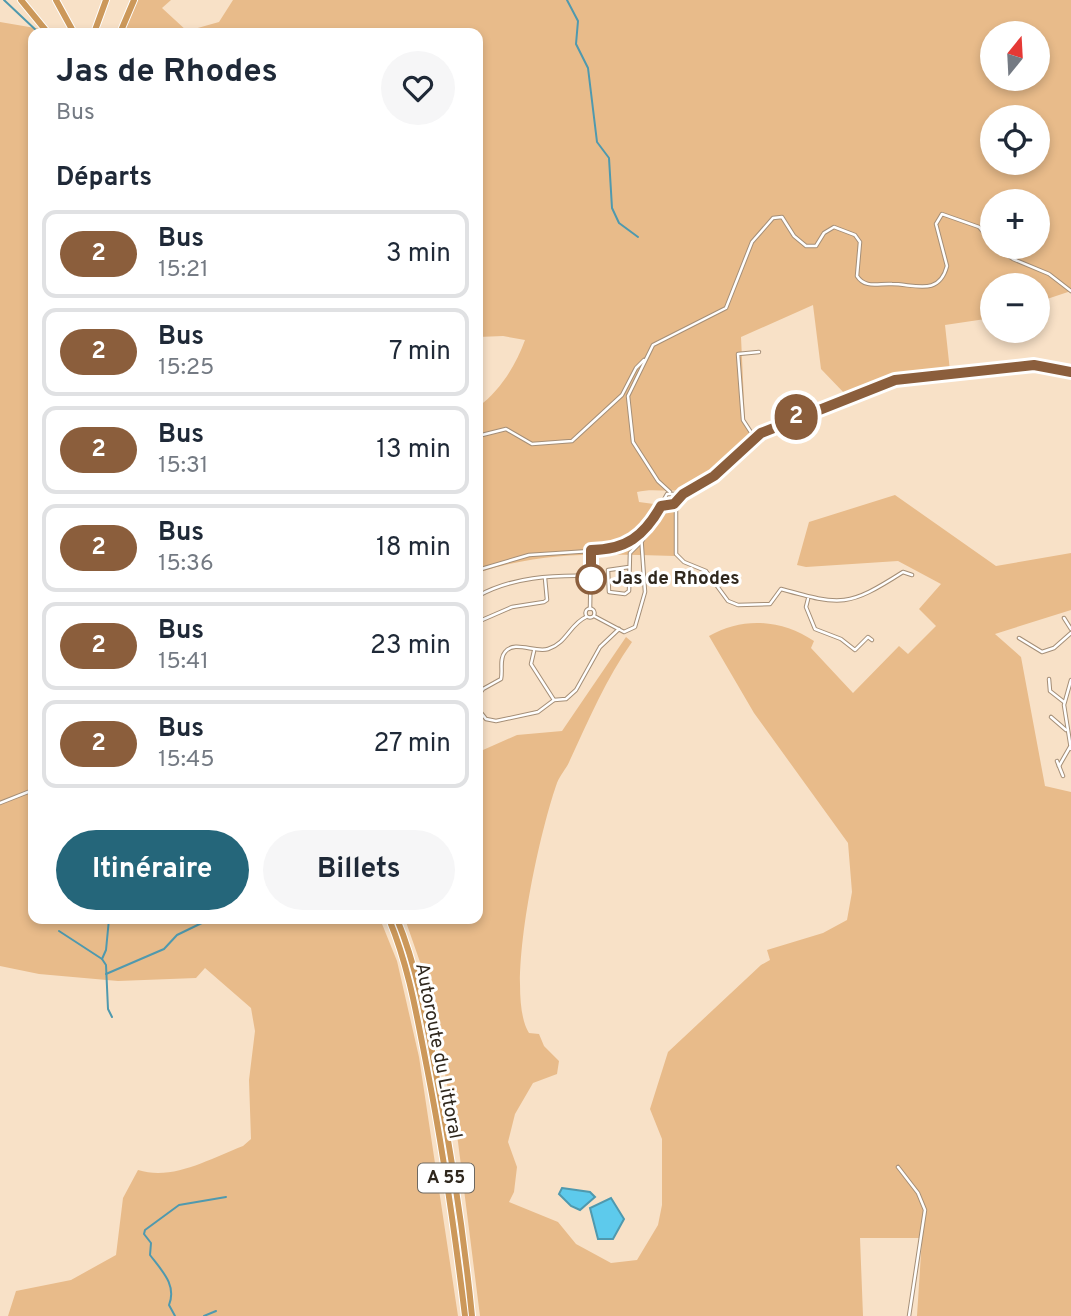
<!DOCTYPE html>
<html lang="fr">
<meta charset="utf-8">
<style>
:root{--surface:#fff;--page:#f6f6f7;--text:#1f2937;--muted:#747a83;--line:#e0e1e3;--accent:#25667a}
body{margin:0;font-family:Overpass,sans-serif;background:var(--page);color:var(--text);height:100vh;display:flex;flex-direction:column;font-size:26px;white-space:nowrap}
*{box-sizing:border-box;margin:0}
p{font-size:23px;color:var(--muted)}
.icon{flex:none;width:38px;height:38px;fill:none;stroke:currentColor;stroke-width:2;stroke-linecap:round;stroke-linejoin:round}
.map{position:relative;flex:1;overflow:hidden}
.sheet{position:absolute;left:28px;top:28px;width:455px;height:896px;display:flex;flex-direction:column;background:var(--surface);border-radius:14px;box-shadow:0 4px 10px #0003}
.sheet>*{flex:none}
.badge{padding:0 14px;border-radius:23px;font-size:24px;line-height:46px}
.needle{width:46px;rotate:18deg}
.buttons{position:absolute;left:980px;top:21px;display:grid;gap:14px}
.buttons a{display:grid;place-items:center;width:70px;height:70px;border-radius:50%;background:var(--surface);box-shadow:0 4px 10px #0003;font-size:35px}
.map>.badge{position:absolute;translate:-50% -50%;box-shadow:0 0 0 4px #fff}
h2{padding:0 28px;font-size:26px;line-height:63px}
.round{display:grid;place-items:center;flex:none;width:74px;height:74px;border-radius:37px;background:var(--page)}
.headline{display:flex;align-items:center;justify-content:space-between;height:119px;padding:0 28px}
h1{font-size:33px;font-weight:700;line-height:52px}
.primary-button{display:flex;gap:14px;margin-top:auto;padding:14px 28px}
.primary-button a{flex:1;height:80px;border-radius:42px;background:var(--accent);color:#fff;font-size:28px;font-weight:700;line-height:80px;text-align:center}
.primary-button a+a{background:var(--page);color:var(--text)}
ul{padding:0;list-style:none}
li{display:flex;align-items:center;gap:21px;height:88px;margin:0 14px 10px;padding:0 14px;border:4px solid var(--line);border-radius:14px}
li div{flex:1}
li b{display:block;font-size:26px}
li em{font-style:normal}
li .badge{min-width:77px;font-weight:700;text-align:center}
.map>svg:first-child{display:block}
.green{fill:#e8bb8a;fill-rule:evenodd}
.water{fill:#5dcaec;stroke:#4f99ae;stroke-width:2}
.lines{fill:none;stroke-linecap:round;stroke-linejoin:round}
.stream{stroke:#4f99ae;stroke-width:2}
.minor-casing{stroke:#a48e77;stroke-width:4.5}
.motorway-casing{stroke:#fff;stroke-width:8}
.minor{stroke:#fff;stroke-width:2.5}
.motorway{stroke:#cc985a;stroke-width:6}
.line-casing{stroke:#fff;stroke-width:16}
.line{stroke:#8b5e3c;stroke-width:10}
.stop-dot{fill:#fff;stroke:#8b5e3c;stroke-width:3.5}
.labels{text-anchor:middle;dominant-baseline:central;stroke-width:6;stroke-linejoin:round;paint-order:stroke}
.shield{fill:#fff;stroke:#6d6861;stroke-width:2}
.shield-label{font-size:18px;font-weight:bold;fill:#2f271d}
.stop-label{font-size:19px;font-weight:bold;fill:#2f271d;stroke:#fff;text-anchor:start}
.street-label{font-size:19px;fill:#2f271d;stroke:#fff}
</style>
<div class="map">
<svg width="1071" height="1316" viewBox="0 0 1071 1316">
<rect width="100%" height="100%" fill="#f8e1c7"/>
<g class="green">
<path d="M 137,0 L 171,0 L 162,8 L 187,31 L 219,22 L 233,0 L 1071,0 L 1071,291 L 1044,300 L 1038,306 L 1038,285 L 992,285 L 992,318 L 945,325 L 950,371 L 889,376 L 846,395 L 821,369 L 813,305 L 741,337 L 745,423 L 750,434 C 731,453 708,486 680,490 C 666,492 651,488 637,492 L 639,502 L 676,507 L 675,556 C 606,554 545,550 478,573 L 478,407 C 500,391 516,365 525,340 L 503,336 L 478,337 L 478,33 L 124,33 ZM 992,33 L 1038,33 L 1038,79 L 992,79 ZM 992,117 L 1038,117 L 1038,163 L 992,163 ZM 992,201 L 1038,201 L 1038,247 L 992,247 Z"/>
<path d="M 0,22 L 41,29 L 42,33 L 33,33 L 33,919 L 380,919 L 397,961 L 419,1057 L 458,1316 L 8,1316 L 16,1291 L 71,1280 L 116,1255 L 123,1198 L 138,1170 C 173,1181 209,1159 243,1146 L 251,1139 L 249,1080 L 255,1031 L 251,1008 L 205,968 L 196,978 L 118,981 L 39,974 L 0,966 Z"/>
<path d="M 895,495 L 996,566 L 1071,553 L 1071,610 L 995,634 L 1021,657 L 1045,786 L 1071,792 L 1071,1316 L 917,1316 L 922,1238 L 860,1238 L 863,1316 L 480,1316 L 458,1142 L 428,985 L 405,919 L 478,919 L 478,747 L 483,750 L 517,735 L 562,731 L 626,637 L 632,642 C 606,679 589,719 570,760 C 567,768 560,775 557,783 C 540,830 503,992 529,1033 L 539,1034 L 544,1046 L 559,1061 L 557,1074 L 533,1083 L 515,1114 L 508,1142 L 517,1167 L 514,1192 L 509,1202 L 558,1222 L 576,1244 L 611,1263 L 637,1260 L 658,1225 L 662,1205 L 662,1139 L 650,1109 L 668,1052 L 761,965 L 770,960 L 767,950 L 823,933 L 847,920 L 852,892 L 848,843 L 754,713 L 709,636 C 744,616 782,620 814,641 L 811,648 L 853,693 L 899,646 L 908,654 L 936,626 L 919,609 L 941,584 L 898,561 L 806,567 L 797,565 L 809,522 Z"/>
</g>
<g class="water">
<path d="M 562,1188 L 590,1192 L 595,1197 L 580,1210 L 571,1206 L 559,1194 Z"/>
<path d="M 611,1198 L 624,1219 L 613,1239 L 598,1239 L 590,1208 Z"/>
</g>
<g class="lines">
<g class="stream">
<path d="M 4,0 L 39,33"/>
<path d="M 567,0 L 578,21 L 576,44 L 588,68 L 597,142 L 609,158 L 612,208 L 619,223 L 638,237"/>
<path d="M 109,919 L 106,950 L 102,959 L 106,965 L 108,1009 L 112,1017"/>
<path d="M 59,931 L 102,959"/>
<path d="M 106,974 L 164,949 L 177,935 L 210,919"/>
<path d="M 175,1316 L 169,1305 C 177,1285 162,1271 150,1255 L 151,1243 L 144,1234 L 145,1230 L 179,1205 L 226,1197"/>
<path d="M 204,1316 L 216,1311"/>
</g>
<g class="minor-casing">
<g id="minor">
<path d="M 995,247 L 1013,259 L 1049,274 L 1071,291"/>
<path d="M 478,436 L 506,429 L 532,444 L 572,441 L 622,395 L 636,368 L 644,360"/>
<path d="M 754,437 L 743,420 L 738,354 L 759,352"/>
<path d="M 670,492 L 658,481 L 633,442 L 628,396 L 653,345 L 726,308 L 752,242 L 773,218 L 782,217 L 794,236 L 806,246 L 816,246 L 824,233 L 834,227 L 855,235 L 860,242 L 857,276 C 865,289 879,283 892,284 C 914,284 939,297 947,266 L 936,224 L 942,214 L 979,227 L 992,242"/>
<path d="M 676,504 L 676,554 L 684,562 L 706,571 L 728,601 L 738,605 L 770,604 L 781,589 C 842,606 848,607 903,572 L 912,575"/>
<path d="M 661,506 L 674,504 L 683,494 L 714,476 L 760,433 L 895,380 L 1034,364 L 1071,372"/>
<path d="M 629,567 L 608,570 L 609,592 L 625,594 L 629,591 L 630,553 L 643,540"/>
<path d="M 478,570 L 529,555 L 606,550 L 627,545 L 648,528 L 667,494 L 682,494"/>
<path d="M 478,596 C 512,577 552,575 591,576"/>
<path d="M 808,599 L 806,607 L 815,629 L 841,639 L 855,650 L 868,637 L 872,640"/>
<circle cx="590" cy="613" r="4.5"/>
<path d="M 590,609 L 591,550"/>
<path d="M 478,614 L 482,620 L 512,607 L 544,602 L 547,600 L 545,578"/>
<path d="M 594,616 L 624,632 L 635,627 L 645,592 L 641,534"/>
<path d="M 1064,618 L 1071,629"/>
<path d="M 1019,638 L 1042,652 L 1054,648 L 1071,633"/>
<path d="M 534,651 L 531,664 L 554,700"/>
<path d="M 1049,679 L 1050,691 L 1064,702"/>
<path d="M 1071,680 L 1064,705 L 1071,749"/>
<path d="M 478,696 L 483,689 L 501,679 C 503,670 499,659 505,652 C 514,640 535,653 548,649 C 567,643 570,624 586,617"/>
<path d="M 478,709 L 486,719 L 496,721 L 538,712 L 554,700 L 566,699 L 576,690 L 600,647 L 619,629"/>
<path d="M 1051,717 L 1066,730"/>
<path d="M 1057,761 L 1063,776"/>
<path d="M 1059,766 L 1070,747"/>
<path d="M 0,803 L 33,790"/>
<path d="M 898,1167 L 918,1193 L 925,1210 L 909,1316"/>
</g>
</g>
<g class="motorway-casing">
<g id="motorway">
<path d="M 21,0 L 48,33"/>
<path d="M 56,0 L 74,33"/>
<path d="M 94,33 L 106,0"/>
<path d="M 120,33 L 134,0"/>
<path d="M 389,919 C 409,967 417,1017 427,1068 C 443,1150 455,1233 465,1316"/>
<path d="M 397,919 C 418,970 427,1024 437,1079 C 452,1157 464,1236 472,1316"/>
</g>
</g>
<use href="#minor" class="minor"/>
<use href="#motorway" class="motorway"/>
</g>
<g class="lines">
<g class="line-casing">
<path id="line" d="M 591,579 L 591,550 C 626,550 644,536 661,506 L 674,504 L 683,494 L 714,476 L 761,433 L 895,380 L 1034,365 L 1071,372"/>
</g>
<use href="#line" class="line"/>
</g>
<circle class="stop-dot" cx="591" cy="579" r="14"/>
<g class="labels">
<rect class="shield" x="418" y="1163.5" width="56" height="29" rx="5"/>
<g class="shield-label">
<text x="446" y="1178">A 55</text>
</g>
<g class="stop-label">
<text x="612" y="579">Jas de Rhodes</text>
</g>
<g class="street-label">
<text transform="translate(438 1051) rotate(79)">Autoroute du Littoral</text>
</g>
</g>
</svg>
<div class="buttons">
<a><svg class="needle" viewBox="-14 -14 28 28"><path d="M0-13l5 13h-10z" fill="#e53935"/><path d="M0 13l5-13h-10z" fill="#747a83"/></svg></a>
<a><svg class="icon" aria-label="locate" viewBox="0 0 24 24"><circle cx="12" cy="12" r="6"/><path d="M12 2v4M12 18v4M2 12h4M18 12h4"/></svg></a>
<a>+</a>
<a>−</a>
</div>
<b class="badge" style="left:796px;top:417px;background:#8b5e3c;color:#fff">2</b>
<section class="sheet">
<div class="headline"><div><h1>Jas de Rhodes</h1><p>Bus</p></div><a class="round"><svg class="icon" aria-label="heart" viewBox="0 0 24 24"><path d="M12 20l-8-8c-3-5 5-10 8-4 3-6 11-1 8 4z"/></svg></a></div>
<h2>Départs</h2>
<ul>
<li><span class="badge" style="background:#8b5e3c;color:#fff">2</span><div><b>Bus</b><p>15:21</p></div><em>3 min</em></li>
<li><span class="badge" style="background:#8b5e3c;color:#fff">2</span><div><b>Bus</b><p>15:25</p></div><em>7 min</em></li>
<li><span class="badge" style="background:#8b5e3c;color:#fff">2</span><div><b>Bus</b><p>15:31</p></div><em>13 min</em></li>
<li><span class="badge" style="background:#8b5e3c;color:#fff">2</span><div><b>Bus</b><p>15:36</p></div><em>18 min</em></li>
<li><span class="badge" style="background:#8b5e3c;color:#fff">2</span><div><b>Bus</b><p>15:41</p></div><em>23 min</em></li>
<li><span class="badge" style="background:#8b5e3c;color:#fff">2</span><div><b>Bus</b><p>15:45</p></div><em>27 min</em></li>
</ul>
<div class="primary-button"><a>Itinéraire</a><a>Billets</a></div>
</section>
</div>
